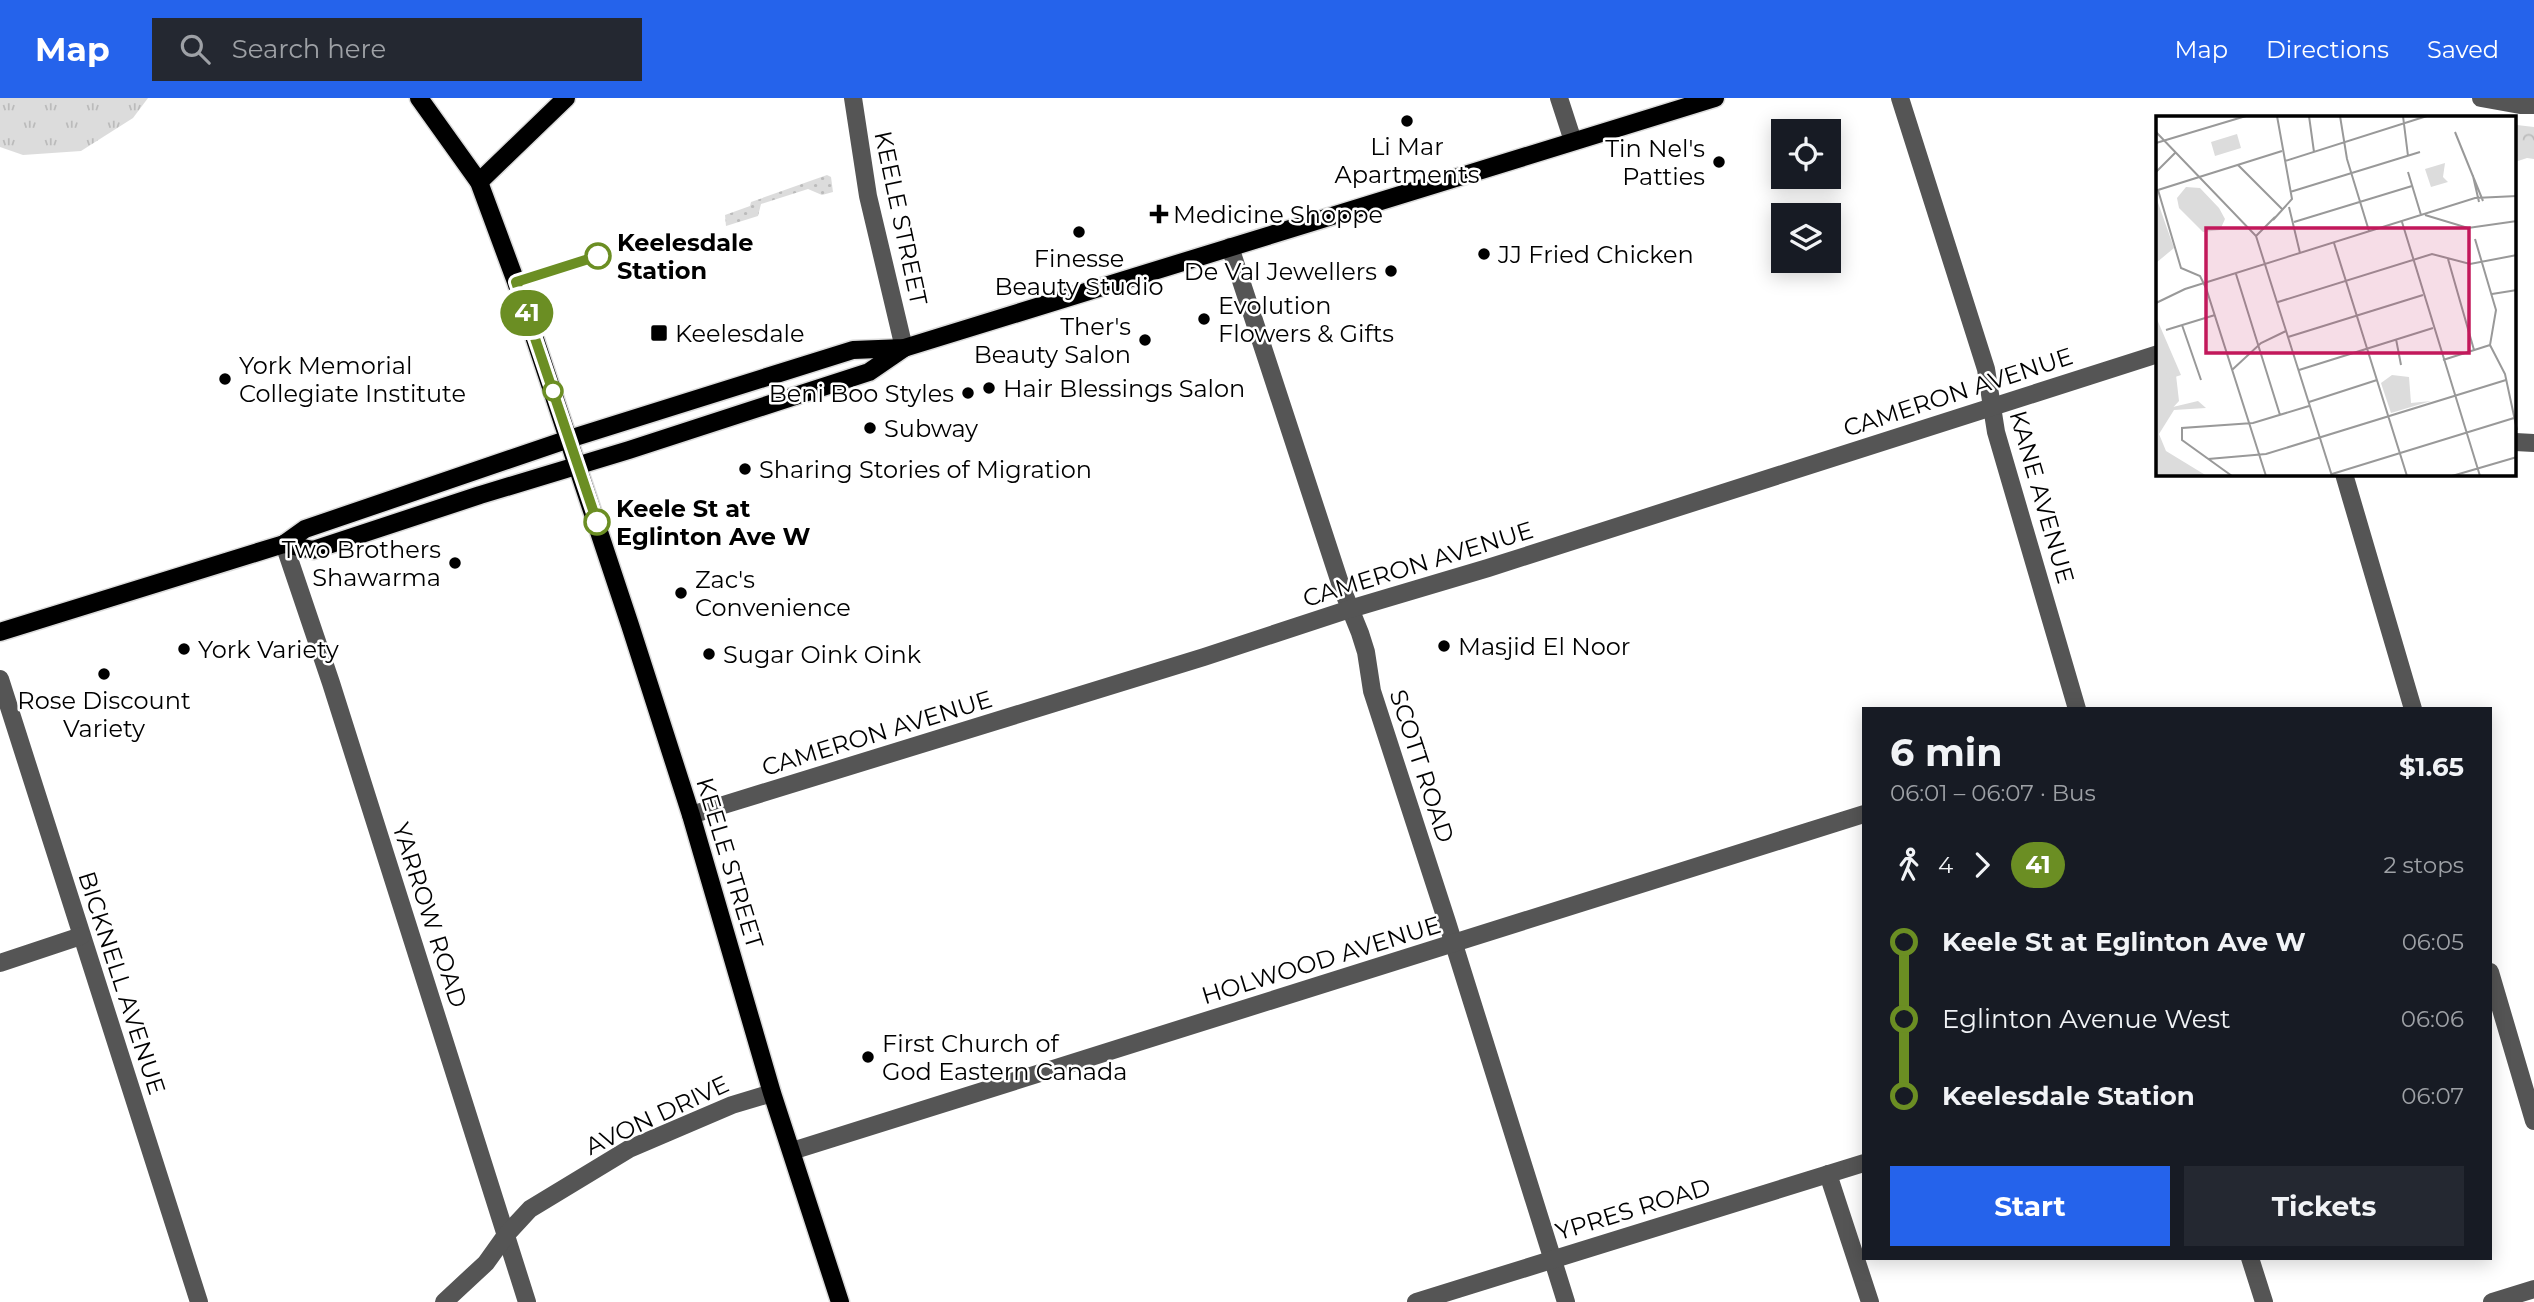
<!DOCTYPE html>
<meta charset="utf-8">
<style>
:root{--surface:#171b24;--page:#242831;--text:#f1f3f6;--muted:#9ea1a6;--accent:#2563eb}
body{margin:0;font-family:Montserrat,sans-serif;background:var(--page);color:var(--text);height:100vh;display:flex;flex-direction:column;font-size:26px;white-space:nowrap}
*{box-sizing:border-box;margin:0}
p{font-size:23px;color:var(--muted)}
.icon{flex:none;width:38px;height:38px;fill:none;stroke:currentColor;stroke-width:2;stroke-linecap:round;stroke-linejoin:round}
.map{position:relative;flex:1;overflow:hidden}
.details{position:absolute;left:1862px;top:609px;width:630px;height:553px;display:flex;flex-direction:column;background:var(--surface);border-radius:0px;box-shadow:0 4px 18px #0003}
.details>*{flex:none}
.badge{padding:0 14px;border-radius:23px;font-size:24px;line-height:46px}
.buttons{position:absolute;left:1771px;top:21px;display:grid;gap:14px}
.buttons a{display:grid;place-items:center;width:70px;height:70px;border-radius:0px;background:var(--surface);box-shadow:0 4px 18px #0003;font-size:35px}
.map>.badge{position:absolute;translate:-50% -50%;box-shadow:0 0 0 4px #fff}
.legs{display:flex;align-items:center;gap:10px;height:77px;padding:0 28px;font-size:23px}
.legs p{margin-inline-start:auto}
.overview{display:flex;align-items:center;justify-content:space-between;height:119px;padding:0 28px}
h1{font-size:38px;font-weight:700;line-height:52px}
.button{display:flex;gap:14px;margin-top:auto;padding:14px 28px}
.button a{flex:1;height:80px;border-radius:0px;background:var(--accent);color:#fff;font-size:28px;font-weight:700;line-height:80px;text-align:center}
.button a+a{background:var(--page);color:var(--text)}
ul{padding:0 28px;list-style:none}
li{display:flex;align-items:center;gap:24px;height:77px;font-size:26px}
li i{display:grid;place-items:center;width:10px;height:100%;margin:0 9px;background:currentColor}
li i::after{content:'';width:18px;height:18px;margin:-9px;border:5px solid;border-radius:50%;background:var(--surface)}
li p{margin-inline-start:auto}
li:first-child i{background:linear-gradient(#0000 50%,currentColor 0)}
li:last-child i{background:linear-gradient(currentColor 50%,#0000 0)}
header{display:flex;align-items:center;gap:42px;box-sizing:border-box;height:98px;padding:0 35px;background:var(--accent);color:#fff}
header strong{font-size:33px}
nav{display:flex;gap:38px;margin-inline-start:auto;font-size:24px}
.search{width:490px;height:63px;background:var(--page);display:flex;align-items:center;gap:18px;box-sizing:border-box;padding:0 24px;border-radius:0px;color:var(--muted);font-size:26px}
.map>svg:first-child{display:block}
.grass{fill:url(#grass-tufts)}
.forest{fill:url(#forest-crowns)}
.garden{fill:url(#garden-dots)}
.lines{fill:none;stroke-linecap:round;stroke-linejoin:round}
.major-casing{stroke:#dbdbdb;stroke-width:21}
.minor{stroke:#555;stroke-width:18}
.major{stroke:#000;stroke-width:18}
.line-1-casing{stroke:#fff;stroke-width:16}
.line-1{stroke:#6b8e23;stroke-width:10}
.poi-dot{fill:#000;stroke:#fff;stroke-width:2.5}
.stop-1-dot{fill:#fff;stroke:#6b8e23;stroke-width:3.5}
.labels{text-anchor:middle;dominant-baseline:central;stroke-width:5;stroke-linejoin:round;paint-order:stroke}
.poi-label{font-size:24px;fill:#000;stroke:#fff;text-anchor:start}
.street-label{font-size:24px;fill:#000;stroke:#fff}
.stop-label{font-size:24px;font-weight:bold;fill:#000;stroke:#fff;text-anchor:start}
.inset-road{fill:none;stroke:#999;stroke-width:2}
.view{fill:#c2185b;fill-opacity:0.15;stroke:#c2185b;stroke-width:3.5}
.inset-edge{fill:none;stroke:#000;stroke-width:3.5}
</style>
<header>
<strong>Map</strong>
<div class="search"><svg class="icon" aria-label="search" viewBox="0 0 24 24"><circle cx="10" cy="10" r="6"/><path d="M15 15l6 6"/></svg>Search here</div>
<nav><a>Map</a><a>Directions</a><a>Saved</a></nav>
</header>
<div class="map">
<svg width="2534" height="1204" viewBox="0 0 2534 1204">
<defs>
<pattern id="grass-tufts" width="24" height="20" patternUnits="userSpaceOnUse" patternTransform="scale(1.75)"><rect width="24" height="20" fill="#dcdcdc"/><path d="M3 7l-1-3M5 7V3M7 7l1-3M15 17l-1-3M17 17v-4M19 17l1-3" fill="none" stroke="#bbb"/></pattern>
<pattern id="forest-crowns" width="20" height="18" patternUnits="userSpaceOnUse" patternTransform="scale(1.75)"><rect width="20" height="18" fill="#dcdcdc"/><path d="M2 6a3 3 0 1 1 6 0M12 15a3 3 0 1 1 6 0" fill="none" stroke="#bbb"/></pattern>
<pattern id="garden-dots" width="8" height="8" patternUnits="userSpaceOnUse" patternTransform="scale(1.75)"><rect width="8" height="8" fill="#dcdcdc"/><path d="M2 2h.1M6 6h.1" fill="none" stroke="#bbb" stroke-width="1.8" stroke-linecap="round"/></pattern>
</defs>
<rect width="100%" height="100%" fill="#fff"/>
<path class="grass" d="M 0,0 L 148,0 L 133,20 L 81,53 L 23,57 L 0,49 Z"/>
<path class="forest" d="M 2517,27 L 2534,29 L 2534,61 L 2527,60 L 2515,64 Z"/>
<path class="garden" d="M 827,77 L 831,79 L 833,94 L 822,97 L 808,91 L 761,106 L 758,118 L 726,128 L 725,117 L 750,108 L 751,104 Z"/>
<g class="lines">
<g class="major-casing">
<g id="major">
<path d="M 419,0 L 479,84 L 516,184 L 630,527 L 691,717 L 772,995 L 840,1204"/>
<path d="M 479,84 L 566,0"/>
<path d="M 284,446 L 313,452 L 480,397 L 629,352 L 869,274 L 904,250"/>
<path d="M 0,534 L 284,446 L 305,431 L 569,341 L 853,252 L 904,250 L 1715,0"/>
</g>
</g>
<g class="minor">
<path d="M 853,0 L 868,98 L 904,250"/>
<path d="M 1559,0 L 1573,43"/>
<path d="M 1900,0 L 1986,271 L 1996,334 L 2077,611"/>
<path d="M 2481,0 L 2520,7 L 2534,7"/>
<path d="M 1230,149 L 1341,488 L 1360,535 L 1366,554 L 1372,593 L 1447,824 L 1566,1204"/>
<path d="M 2515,344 L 2534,345"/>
<path d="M 2344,376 L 2413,611"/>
<path d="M 284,446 L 331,585 L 527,1204"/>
<path d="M 0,581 L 199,1204"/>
<path d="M 691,717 L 1204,559 L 1350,511 L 1488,470 L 2158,256"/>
<path d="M 0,865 L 81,838"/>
<path d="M 2490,874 L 2534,1023"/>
<path d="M 792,1053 L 1864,716"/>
<path d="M 1828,1076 L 1870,1204"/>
<path d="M 2250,1160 L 2264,1204"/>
<path d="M 444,1204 L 486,1165 L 506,1137 L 530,1111 L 629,1051 L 732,1007 L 772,995"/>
<path d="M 1416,1204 L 1864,1065"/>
<path d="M 2492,1204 L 2534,1191"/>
</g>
<use href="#major" class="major"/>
</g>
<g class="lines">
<g class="line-1-casing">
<path id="line-1" d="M 597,424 L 516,184 L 598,158"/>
</g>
<use href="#line-1" class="line-1"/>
</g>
<g class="poi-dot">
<circle cx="1407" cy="23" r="7"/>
<circle cx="1719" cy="64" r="7"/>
<path d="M1155.5 105.5h7v7h7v7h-7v7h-7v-7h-7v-7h7z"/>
<circle cx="1079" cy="134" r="7"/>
<circle cx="1484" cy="156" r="7"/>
<circle cx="1391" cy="173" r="7"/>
<circle cx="1204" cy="221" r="7"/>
<rect x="650" y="226" width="18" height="18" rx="3.5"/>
<circle cx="1145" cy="242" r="7"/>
<circle cx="225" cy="281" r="7"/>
<circle cx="989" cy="290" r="7"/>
<circle cx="968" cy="295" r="7"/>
<circle cx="870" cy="330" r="7"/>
<circle cx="745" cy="371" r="7"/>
<circle cx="455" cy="465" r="7"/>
<circle cx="681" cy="495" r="7"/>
<circle cx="1444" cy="548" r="7"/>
<circle cx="184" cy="551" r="7"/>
<circle cx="709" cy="556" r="7"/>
<circle cx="104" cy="576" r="7"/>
<circle cx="868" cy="959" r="7"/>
</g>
<g class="stop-1-dot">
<circle cx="598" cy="158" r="12"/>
<circle cx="553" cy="293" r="9"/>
<circle cx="597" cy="424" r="12"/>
</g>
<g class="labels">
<g class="poi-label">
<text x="1407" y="48" text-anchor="middle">Li Mar<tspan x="1407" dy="28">Apartments</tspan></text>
<text x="1705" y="50" text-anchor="end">Tin Nel's<tspan x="1705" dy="28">Patties</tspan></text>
<text x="1173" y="116">Medicine Shoppe</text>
<text x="1498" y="156">JJ Fried Chicken</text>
<text x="1079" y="160" text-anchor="middle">Finesse<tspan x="1079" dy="28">Beauty Studio</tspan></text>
<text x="1377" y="173" text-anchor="end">De Val Jewellers</text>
<text x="1218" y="207">Evolution<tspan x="1218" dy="28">Flowers &amp; Gifts</tspan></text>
<text x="1131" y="228" text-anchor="end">Ther's<tspan x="1131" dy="28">Beauty Salon</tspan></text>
<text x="675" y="235">Keelesdale</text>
<text x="239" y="267">York Memorial<tspan x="239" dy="28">Collegiate Institute</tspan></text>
<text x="1003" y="290">Hair Blessings Salon</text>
<text x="954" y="295" text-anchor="end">Beni Boo Styles</text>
<text x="884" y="330">Subway</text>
<text x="759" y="371">Sharing Stories of Migration</text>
<text x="441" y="451" text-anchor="end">Two Brothers<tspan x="441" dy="28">Shawarma</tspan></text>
<text x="695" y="481">Zac's<tspan x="695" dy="28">Convenience</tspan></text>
<text x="1458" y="548">Masjid El Noor</text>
<text x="198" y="551">York Variety</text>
<text x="723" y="556">Sugar Oink Oink</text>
<text x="104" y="602" text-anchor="middle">Rose Discount<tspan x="104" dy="28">Variety</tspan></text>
<text x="882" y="945">First Church of<tspan x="882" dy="28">God Eastern Canada</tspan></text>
</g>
<g class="street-label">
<text transform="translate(901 120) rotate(78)">KEELE STREET</text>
<text transform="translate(1958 294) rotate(-18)">CAMERON AVENUE</text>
<text transform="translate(2042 399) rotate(74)">KANE AVENUE</text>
<text transform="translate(1418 466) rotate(-17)">CAMERON AVENUE</text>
<text transform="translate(877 635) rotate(-17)">CAMERON AVENUE</text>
<text transform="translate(1422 668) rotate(72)">SCOTT ROAD</text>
<text transform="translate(730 765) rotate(73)">KEELE STREET</text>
<text transform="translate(430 817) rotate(72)">YARROW ROAD</text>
<text transform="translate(1321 862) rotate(-17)">HOLWOOD AVENUE</text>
<text transform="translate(122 885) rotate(72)">BICKNELL AVENUE</text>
<text transform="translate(657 1017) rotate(-25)">AVON DRIVE</text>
<text transform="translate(1633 1111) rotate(-17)">YPRES ROAD</text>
</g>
<g class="stop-label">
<text x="617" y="144">Keelesdale<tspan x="617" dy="28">Station</tspan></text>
<text x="616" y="410">Keele St at<tspan x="616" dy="28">Eglinton Ave W</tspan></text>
</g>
</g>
<g transform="translate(2156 18)">
<rect width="360" height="360" fill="#fff"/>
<path d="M 289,47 L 287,61 L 292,66 L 275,71 L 269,53 ZM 30,71 L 44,72 L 63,92 L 69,103 L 64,114 L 47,116 L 23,92 L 21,82 ZM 0,81 L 18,132 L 0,147 ZM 0,226 L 20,259 L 23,285 L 0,310 ZM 236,259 L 253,261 L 255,287 L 275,285 L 235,297 L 225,267 Z" fill="#dcdcdc"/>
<path d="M 0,201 L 25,259 L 13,263 L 0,232 ZM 42,285 L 50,292 L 18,294 L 3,318 L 10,335 L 51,360 L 0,360 L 0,295 Z" fill="#dcdcdc"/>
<path d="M 81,18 L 85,32 L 59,40 L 55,26 ZM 40,72 L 65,99 L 49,114 L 24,87 Z" fill="#dcdcdc"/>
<path class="inset-road" d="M 153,0 L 158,36M 184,0 L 191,43 L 213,115M 247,0 L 252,40M 0,16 L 100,120 L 176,360M 299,16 L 327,85M 0,27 L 90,0M 129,45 L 271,0M 82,49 L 126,93M 0,56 L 19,37M 252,56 L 265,99M 317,60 L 323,86M 134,76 L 264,36M 133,91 L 144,137M 269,99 L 312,112 L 361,105M 117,104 L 136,83 L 121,0M 138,106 L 256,70M 246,106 L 324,360M 100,120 L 119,101M 319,123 L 340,194 L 334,229 L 349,258 L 361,314M 178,127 L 251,360M 292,143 L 318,234M 80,158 L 124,299M 336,178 L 361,174M 122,186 L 276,138 L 314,148 L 361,139M 0,187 L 29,173 L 319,82 L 361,80M 26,209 L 45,264M 10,214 L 59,199M 132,221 L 267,179M 240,223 L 245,249M 287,244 L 334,229M 76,254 L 105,227 L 130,215M 143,254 L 277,212M 153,286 L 221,264M 52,343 L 110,338 L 350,264M 176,358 L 358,302M 76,360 L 26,324 L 26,312 L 97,307 L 153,290M 110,360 L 50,172 L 44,160 L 25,152 L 2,74 L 126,35M 296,360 L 361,341"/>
<path class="view" d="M 50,112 L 313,112 L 313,237 L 50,237 Z"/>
<rect width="360" height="360" class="inset-edge"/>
</g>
</svg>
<div class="buttons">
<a><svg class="icon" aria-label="locate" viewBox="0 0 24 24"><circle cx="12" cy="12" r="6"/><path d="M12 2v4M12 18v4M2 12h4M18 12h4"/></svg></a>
<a><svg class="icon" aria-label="layers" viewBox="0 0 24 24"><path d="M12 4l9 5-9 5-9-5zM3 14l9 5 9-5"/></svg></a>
</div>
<b class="badge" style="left:527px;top:215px;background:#6b8e23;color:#fff">41</b>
<section class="details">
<div class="overview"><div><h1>6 min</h1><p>06:01 – 06:07 · Bus</p></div><b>$1.65</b></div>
<div class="legs"><svg class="icon" aria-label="walk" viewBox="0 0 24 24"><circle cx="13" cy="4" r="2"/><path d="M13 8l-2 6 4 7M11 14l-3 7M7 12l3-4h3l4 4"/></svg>4<svg class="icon" aria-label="forward" viewBox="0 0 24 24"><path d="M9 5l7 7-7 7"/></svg><b class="badge" style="background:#6b8e23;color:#fff">41</b><p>2 stops</p></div>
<ul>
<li><i style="color:#6b8e23"></i><b>Keele St at Eglinton Ave W</b><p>06:05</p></li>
<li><i style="color:#6b8e23"></i><span>Eglinton Avenue West</span><p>06:06</p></li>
<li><i style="color:#6b8e23"></i><b>Keelesdale Station</b><p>06:07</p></li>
</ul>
<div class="button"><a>Start</a><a>Tickets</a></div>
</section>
</div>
